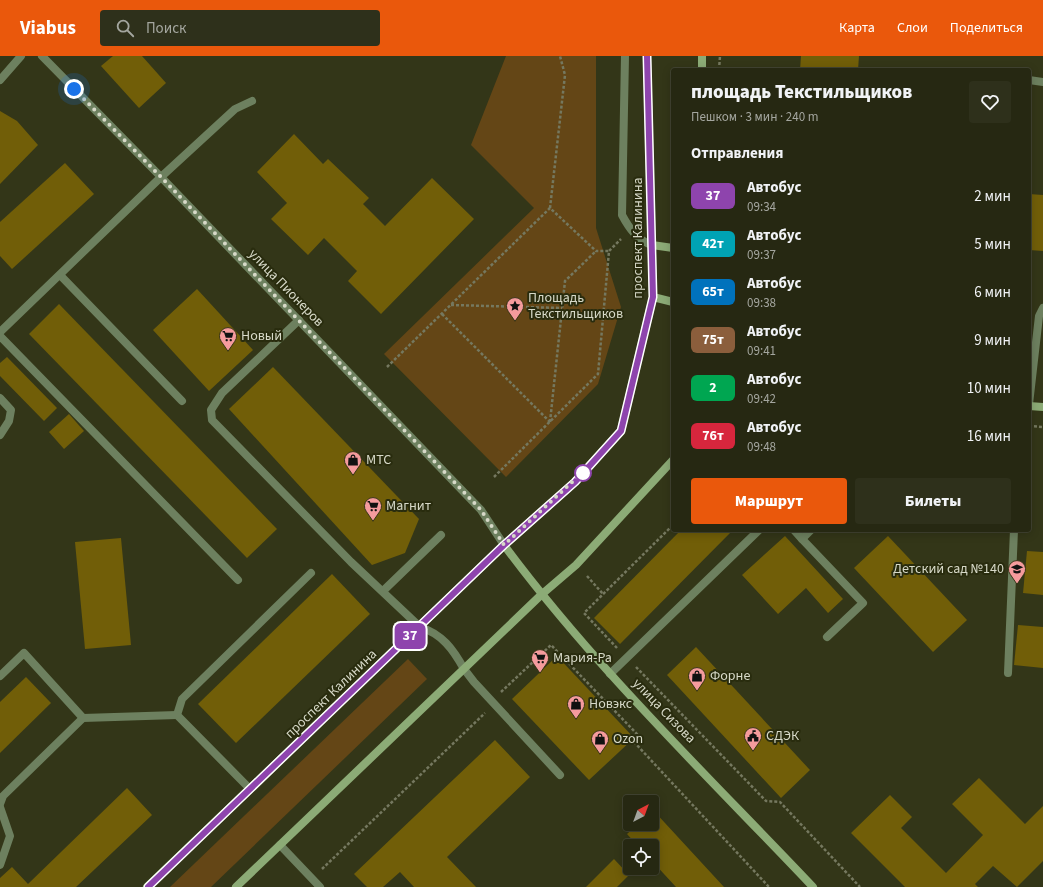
<!DOCTYPE html>
<html lang="ru">
<meta charset="utf-8">
<style>
:root{--surface:#262812;--page:#2e301b;--text:#f1f3f6;--muted:#a4a69f;--line:#424432;--accent:#ea580c}
body{margin:0;font-family:"Source Sans 3",sans-serif;background:var(--page);color:var(--text);height:100vh;display:flex;flex-direction:column;font-size:15px;white-space:nowrap}
*{box-sizing:border-box;margin:0}
p{font-size:13px;color:var(--muted)}
.icon{flex:none;width:22px;height:22px;fill:none;stroke:currentColor;stroke-width:2;stroke-linecap:round;stroke-linejoin:round}
.map{position:relative;flex:1;overflow:hidden}
.sheet{position:absolute;left:671px;top:12px;width:360px;height:464px;display:flex;flex-direction:column;background:var(--surface);border-radius:4px;box-shadow:0 2px 10px #0003,0 0 0 1px var(--line)}
.sheet>*{flex:none}
.badge{padding:0 8px;border-radius:6px;font-size:14px;line-height:26px}
.needle{width:26px;rotate:41deg}
.fabs{position:absolute;left:623px;top:739px;display:grid;gap:8px}
.fabs a{display:grid;place-items:center;width:36px;height:36px;border-radius:4px;background:var(--surface);box-shadow:0 2px 10px #0003,0 0 0 1px var(--line);font-size:20px}
.you{position:absolute;width:20px;height:20px;margin:-10px;border:3px solid #fff;border-radius:50%;background:#1a73e8;box-shadow:0 0 0 6px #1a73e833}
.map>.badge{position:absolute;translate:-50% -50%;box-shadow:0 0 0 2px #fff}
h2{padding:0 20px;font-size:15px;line-height:36px}
.round{display:grid;place-items:center;flex:none;width:42px;height:42px;border-radius:4px;background:var(--page)}
.summary{display:flex;align-items:center;justify-content:space-between;height:68px;padding:0 20px}
h1{font-size:19px;font-weight:800;line-height:30px}
.cta{display:flex;gap:8px;margin-top:auto;padding:8px 20px}
.cta a{flex:1;height:46px;border-radius:4px;background:var(--accent);color:#fff;font-size:16px;font-weight:800;line-height:46px;text-align:center}
.cta a+a{background:var(--page);color:var(--text)}
ul{padding:0;list-style:none}
li{display:flex;align-items:center;gap:12px;height:48px;padding:0 20px}
li div{flex:1}
li b{display:block;font-size:15px}
li em{font-style:normal}
li .badge{min-width:44px;font-weight:700;text-align:center}
header{display:flex;align-items:center;gap:24px;box-sizing:border-box;height:56px;padding:0 20px;background:var(--accent);color:#fff}
header strong{font-size:19px}
nav{display:flex;gap:22px;margin-inline-start:auto;font-size:14px}
.search{width:280px;height:36px;background:var(--page);display:flex;align-items:center;gap:10px;box-sizing:border-box;padding:0 14px;border-radius:4px;color:var(--muted);font-size:15px}
.map>svg:first-child{display:block}
.green{fill:#644616}
.building{fill:#715e08}
.lines{fill:none;stroke-linecap:round;stroke-linejoin:round}
.path{stroke:#75785f;stroke-width:2.5;stroke-dasharray:3 2;stroke-linecap:butt}
.service{stroke:#6d805f;stroke-width:8}
.minor{stroke:#6d805f;stroke-width:8}
.tertiary{stroke:#6d805f;stroke-width:8}
.secondary{stroke:#8cab76;stroke-width:8}
.line-casing{stroke:#fff;stroke-width:9}
.line{stroke:#8e44ad;stroke-width:6}
.walk{stroke:#d7d9c8;stroke-width:4;stroke-dasharray:0 7.2}
.stop-dot{fill:#fff;stroke:#8e44ad;stroke-width:2}
.labels{text-anchor:middle;dominant-baseline:central;stroke-width:4;stroke-linejoin:round;paint-order:stroke}
.street-label{font-size:14px;fill:#d7d9c8;stroke:#292c0e}
.poi-label{font-size:14px;fill:#d7d9c8;stroke:#292c0e;text-anchor:start}
</style>
<header>
<strong>Viabus</strong>
<div class="search"><svg class="icon" aria-label="search" viewBox="0 0 24 24"><circle cx="10" cy="10" r="6"/><path d="M15 15l6 6"/></svg>Поиск</div>
<nav><a>Карта</a><a>Слои</a><a>Поделиться</a></nav>
</header>
<div class="map">
<svg width="1043" height="831" viewBox="0 0 1043 831">
<rect width="100%" height="100%" fill="#333618"/>
<g class="green">
<path d="M 506,0 L 596,0 L 596,172 L 621,251 L 598,328 L 506,421 L 384,298 L 534,152 L 471,89 Z"/>
<path d="M 408,603 L 427,623 L 211,831 L 170,831 Z"/>
</g>
<g class="building">
<path d="M 113,0 L 142,0 L 166,27 L 139,52 L 101,10 Z"/>
<path d="M 801,0 L 859,0 L 858,14 L 800,14 Z"/>
<path d="M 0,55 L 17,65 L 38,89 L 0,128 Z"/>
<path d="M 294,78 L 323,108 L 328,103 L 369,142 L 363,148 L 385,170 L 432,122 L 474,163 L 381,258 L 348,225 L 357,215 L 324,182 L 308,199 L 271,163 L 287,147 L 257,116 Z"/>
<path d="M 65,107 L 94,138 L 12,213 L 0,200 L 0,166 Z"/>
<path d="M 1029,138 L 1043,139 L 1043,195 L 1029,194 Z"/>
<path d="M 197,233 L 253,294 L 209,335 L 153,274 Z"/>
<path d="M 59,248 L 277,473 L 247,502 L 29,278 Z"/>
<path d="M 7,301 L 57,352 L 44,365 L 0,320 L 0,307 Z"/>
<path d="M 273,311 L 419,463 L 405,497 L 372,509 L 229,353 Z"/>
<path d="M 69,358 L 84,375 L 64,393 L 49,376 Z"/>
<path d="M 681,474 L 733,474 L 620,588 L 594,562 Z"/>
<path d="M 785,480 L 843,543 L 828,557 L 806,532 L 778,558 L 742,519 Z"/>
<path d="M 888,480 L 967,564 L 933,596 L 854,512 Z"/>
<path d="M 121,482 L 131,589 L 85,593 L 75,486 Z"/>
<path d="M 1027,495 L 1043,496 L 1043,539 L 1023,537 Z"/>
<path d="M 332,518 L 370,558 L 236,687 L 198,648 Z"/>
<path d="M 1018,569 L 1043,571 L 1043,612 L 1014,609 Z"/>
<path d="M 696,591 L 810,714 L 781,742 L 667,619 Z"/>
<path d="M 557,600 L 634,682 L 589,724 L 512,643 Z"/>
<path d="M 26,621 L 51,647 L 0,697 L 0,646 Z"/>
<path d="M 495,684 L 530,721 L 447,801 L 476,831 L 414,831 L 400,816 L 383,831 L 367,831 L 354,818 Z"/>
<path d="M 979,722 L 1025,768 L 1043,750 L 1043,805 L 1017,831 L 993,810 L 975,828 L 978,831 L 905,831 L 851,777 L 890,739 L 912,761 L 901,772 L 946,817 L 983,779 L 952,748 Z"/>
<path d="M 127,732 L 152,759 L 76,831 L 0,831 L 0,822 L 12,811 L 28,828 Z"/>
<path d="M 653,754 L 724,831 L 676,831 L 652,805 L 652,790 L 638,790 L 627,778 L 638,768 L 652,768 Z"/>
<path d="M 614,803 L 629,819 L 617,831 L 586,831 Z"/>
</g>
<g class="lines">
<g class="path">
<path d="M 719,14 L 720,0"/>
<path d="M 550,152 L 565,19 L 560,0"/>
<path d="M 451,249 L 562,252"/>
<path d="M 442,258 L 550,366"/>
<path d="M 387,311 L 550,152 L 596,195 L 609,195"/>
<path d="M 550,366 L 565,225 L 596,195"/>
<path d="M 1029,370 L 1043,371"/>
<path d="M 494,421 L 598,318 L 609,195 L 621,183"/>
<path d="M 587,520 L 603,538"/>
<path d="M 617,592 L 584,557 L 673,469"/>
<path d="M 636,611 L 766,745 L 780,746 L 860,831"/>
<path d="M 501,636 L 551,589 L 637,678 L 635,687 L 769,831"/>
<path d="M 322,813 L 485,657"/>
</g>
<g class="service">
<path d="M 625,0 L 622,159 C 629,172 637,184 652,189"/>
<path d="M 1029,24 L 1043,26"/>
<path d="M 60,219 L 182,345"/>
<path d="M 299,264 L 222,337 L 211,354 L 212,364 L 351,506 L 420,571"/>
<path d="M 0,276 L 161,121 L 235,53 L 252,45"/>
<path d="M 0,280 L 238,524"/>
<path d="M 0,342 L 11,354 L 9,365 L 0,379"/>
<path d="M 1029,348 L 1039,260 L 1043,252"/>
<path d="M 794,474 L 802,483 L 811,474"/>
<path d="M 802,483 L 863,547 L 827,581"/>
<path d="M 383,535 L 441,479"/>
<path d="M 464,613 L 474,626 L 560,719"/>
<path d="M 1008,617 L 1014,474"/>
<path d="M 610,618 L 759,474"/>
<path d="M 0,620 L 24,597 L 83,662"/>
<path d="M 250,733 L 177,659 L 182,643 L 311,517"/>
<path d="M 0,748 L 3,740 L 83,662 L 177,659"/>
<path d="M 0,751 L 10,780 L 0,809"/>
<path d="M 280,789 L 320,831"/>
</g>
<g class="minor">
<path d="M 0,24 L 21,0"/>
<path d="M 420,571 C 442,578 453,593 464,613"/>
</g>
<path class="tertiary" d="M 42,0 L 161,121 L 481,454 L 504,489"/>
<g class="secondary">
<path d="M 702,0 L 702,14"/>
<path d="M 652,189 L 673,192"/>
<path d="M 653,241 L 673,246"/>
<path d="M 1029,350 L 1043,351"/>
<path d="M 504,489 C 596,613 708,720 813,831"/>
<path d="M 147,831 L 504,489 L 575,426 L 621,375 L 653,241 L 647,0"/>
<path d="M 236,831 L 541,539 L 576,509 L 673,404"/>
</g>
</g>
<g class="lines">
<g class="line-casing">
<path id="line" d="M 148,831 L 504,489 L 575,426 L 621,375 L 653,241 L 647,0"/>
</g>
<use href="#line" class="line"/>
<path class="walk" d="M 74,33 L 161,121 L 481,454 L 504,489 L 584,415 L 583,417"/>
</g>
<defs>
<g id="sight-pin" transform="scale(0.9)"><path d="M0 17L-7.5 6A9.5 9.5 0 1 1 7.5 6Z" fill="#f59b9d" stroke="#292c0e"/><path d="M0-6L1.8-2.2L6-1.7L2.9 1.2L3.7 5.4L0 3.3L-3.7 5.4L-2.9 1.2L-6-1.7L-1.8-2.2Z" fill="#111"/></g>
<g id="supermarket-pin" transform="scale(0.9)"><path d="M0 17L-7.5 6A9.5 9.5 0 1 1 7.5 6Z" fill="#f59b9d" stroke="#292c0e"/><path d="M-6-5.5h2.5l.6 2H6L4.5 2H-2.5L-4.4-4H-6ZM-1.5 3.2a1.3 1.3 0 1 0 .1 0ZM3 3.2a1.3 1.3 0 1 0 .1 0Z" fill="#111"/></g>
<g id="shop-pin" transform="scale(0.9)"><path d="M0 17L-7.5 6A9.5 9.5 0 1 1 7.5 6Z" fill="#f59b9d" stroke="#292c0e"/><path d="M-5-2.5h2.3a2.7 3.5 0 0 1 5.4 0H5L5.5 6h-11ZM-1.5-2.5h3a1.5 2.3 0 0 0-3 0Z" fill="#111"/></g>
<g id="school-pin" transform="scale(0.9)"><path d="M0 17L-7.5 6A9.5 9.5 0 1 1 7.5 6Z" fill="#f59b9d" stroke="#292c0e"/><path d="M0-5L7-2L0 1L-7-2ZM-4 1L0 2.5L4 1V4Q0 6-4 4Z" fill="#111"/></g>
<g id="civic-pin" transform="scale(0.9)"><path d="M0 17L-7.5 6A9.5 9.5 0 1 1 7.5 6Z" fill="#f59b9d" stroke="#292c0e"/><path d="M-.6-6.5H3V-4.5H.6V-3L4-1V1h2V6H-6V1h2V-1L-.6-3ZM-1.2 2.5V6h2.4V2.5Z" fill="#111"/></g>
</defs>
<g fill-rule="evenodd">
<use href="#sight-pin" x="515" y="250"/>
<use href="#supermarket-pin" x="228" y="280"/>
<use href="#shop-pin" x="353" y="404"/>
<use href="#supermarket-pin" x="373" y="450"/>
<use href="#school-pin" x="1017" y="513"/>
<use href="#supermarket-pin" x="540" y="602"/>
<use href="#shop-pin" x="697" y="620"/>
<use href="#shop-pin" x="576" y="648"/>
<use href="#civic-pin" x="753" y="680"/>
<use href="#shop-pin" x="600" y="683"/>
</g>
<circle class="stop-dot" cx="583" cy="417" r="8"/>
<g class="labels">
<g class="street-label">
<text transform="translate(638 182) rotate(-90)">проспект Калинина</text>
<text transform="translate(286 232) rotate(46)">улица Пионеров</text>
<text transform="translate(331 638) rotate(-44)">проспект Калинина</text>
<text transform="translate(664 655) rotate(46)">улица Сизова</text>
</g>
<g class="poi-label">
<text x="528" y="242">Площадь<tspan x="528" dy="16">Текстильщиков</tspan></text>
<text x="241" y="280">Новый</text>
<text x="366" y="404">МТС</text>
<text x="386" y="450">Магнит</text>
<text x="1004" y="513" text-anchor="end">Детский сад №140</text>
<text x="553" y="602">Мария-Ра</text>
<text x="710" y="620">Форне</text>
<text x="589" y="648">Новэкс</text>
<text x="766" y="680">СДЭК</text>
<text x="613" y="683">Ozon</text>
</g>
</g>
</svg>
<div class="fabs">
<a><svg class="needle" viewBox="-14 -14 28 28"><path d="M0-13l5 13h-10z" fill="#e53935"/><path d="M0 13l5-13h-10z" fill="#a4a69f"/></svg></a>
<a><svg class="icon" aria-label="locate" viewBox="0 0 24 24"><circle cx="12" cy="12" r="6"/><path d="M12 2v4M12 18v4M2 12h4M18 12h4"/></svg></a>
</div>
<div class="you" style="left:74px;top:33px"></div>
<b class="badge" style="left:410px;top:580px;background:#8e44ad;color:#fff">37</b>
<section class="sheet">
<div class="summary"><div><h1>площадь Текстильщиков</h1><p>Пешком · 3 мин · 240 m</p></div><a class="round"><svg class="icon" aria-label="heart" viewBox="0 0 24 24"><path d="M12 20l-8-8c-3-5 5-10 8-4 3-6 11-1 8 4z"/></svg></a></div>
<h2>Отправления</h2>
<ul>
<li><span class="badge" style="background:#8e44ad;color:#fff">37</span><div><b>Автобус</b><p>09:34</p></div><em>2 мин</em></li>
<li><span class="badge" style="background:#00a3b4;color:#fff">42т</span><div><b>Автобус</b><p>09:37</p></div><em>5 мин</em></li>
<li><span class="badge" style="background:#0072bc;color:#fff">65т</span><div><b>Автобус</b><p>09:38</p></div><em>6 мин</em></li>
<li><span class="badge" style="background:#8b5e3c;color:#fff">75т</span><div><b>Автобус</b><p>09:41</p></div><em>9 мин</em></li>
<li><span class="badge" style="background:#00a651;color:#fff">2</span><div><b>Автобус</b><p>09:42</p></div><em>10 мин</em></li>
<li><span class="badge" style="background:#d7263d;color:#fff">76т</span><div><b>Автобус</b><p>09:48</p></div><em>16 мин</em></li>
</ul>
<div class="cta"><a>Маршрут</a><a>Билеты</a></div>
</section>
</div>
